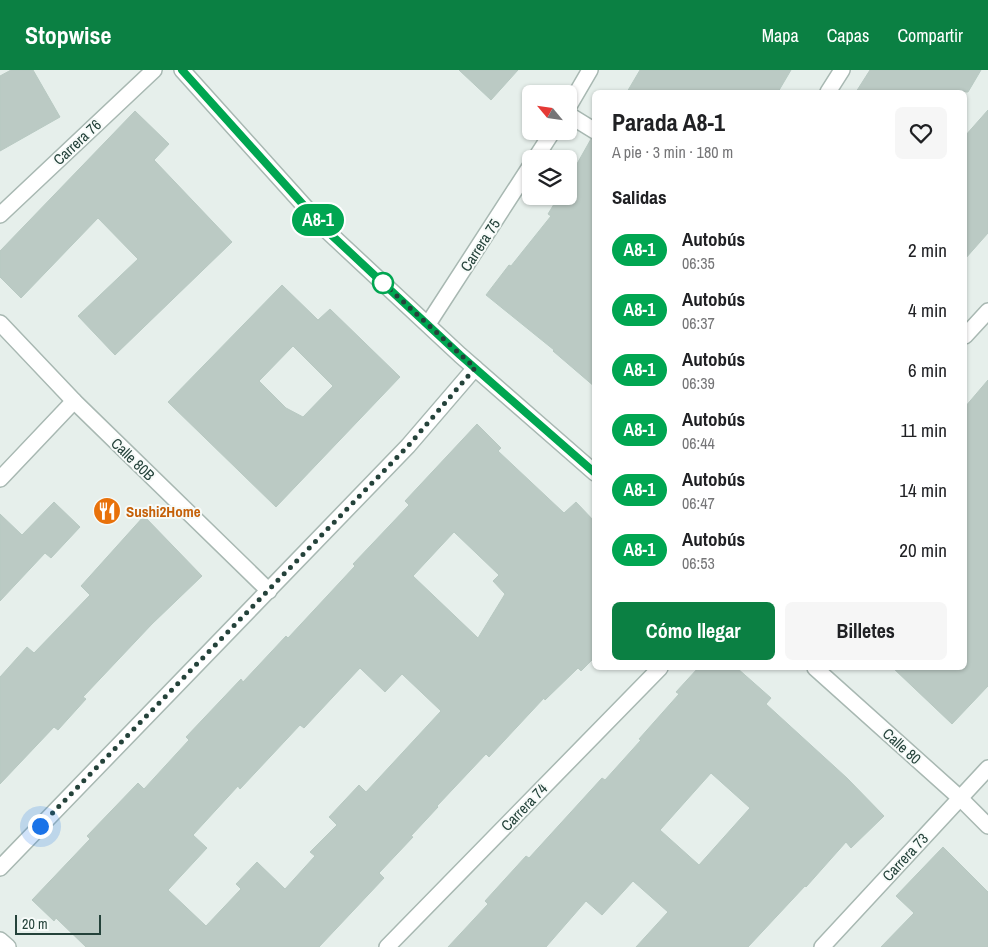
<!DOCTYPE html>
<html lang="es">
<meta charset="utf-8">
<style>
:root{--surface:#fff;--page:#f6f6f6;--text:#202124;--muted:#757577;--accent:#0b8043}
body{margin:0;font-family:"Archivo Narrow",sans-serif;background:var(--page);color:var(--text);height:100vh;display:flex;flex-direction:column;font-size:19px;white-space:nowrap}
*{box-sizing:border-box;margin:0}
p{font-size:16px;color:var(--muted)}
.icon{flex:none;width:28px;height:28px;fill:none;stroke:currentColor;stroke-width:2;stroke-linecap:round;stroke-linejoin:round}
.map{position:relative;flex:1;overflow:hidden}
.panel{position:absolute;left:592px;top:20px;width:375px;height:580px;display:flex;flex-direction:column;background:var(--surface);border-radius:8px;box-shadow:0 1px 4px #0004}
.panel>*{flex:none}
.badge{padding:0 10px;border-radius:16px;font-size:18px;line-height:32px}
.needle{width:32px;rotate:299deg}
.controls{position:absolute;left:522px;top:15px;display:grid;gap:10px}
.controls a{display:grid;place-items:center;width:55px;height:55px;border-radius:8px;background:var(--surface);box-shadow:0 1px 4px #0004;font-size:25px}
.scale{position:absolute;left:15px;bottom:12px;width:86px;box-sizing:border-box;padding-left:5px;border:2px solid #24423a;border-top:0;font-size:14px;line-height:18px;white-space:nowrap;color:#24423a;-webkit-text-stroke:4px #f7fbf9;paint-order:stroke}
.you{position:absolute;width:25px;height:25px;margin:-12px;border:4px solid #fff;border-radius:50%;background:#1a73e8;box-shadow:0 0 0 8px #1a73e833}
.map>.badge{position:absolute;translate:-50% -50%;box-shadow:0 0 0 2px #fff}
h2{padding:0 20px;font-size:19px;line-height:45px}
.round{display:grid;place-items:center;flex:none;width:52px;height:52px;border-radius:8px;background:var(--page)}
.overview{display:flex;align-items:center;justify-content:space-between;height:85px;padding:0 20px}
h1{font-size:24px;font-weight:800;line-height:38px}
.action{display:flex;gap:10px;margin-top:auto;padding:10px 20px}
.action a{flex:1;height:58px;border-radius:8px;background:var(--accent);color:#fff;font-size:20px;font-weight:800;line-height:58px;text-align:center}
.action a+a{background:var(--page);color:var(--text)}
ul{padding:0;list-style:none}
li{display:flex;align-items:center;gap:15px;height:60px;padding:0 20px}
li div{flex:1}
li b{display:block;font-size:19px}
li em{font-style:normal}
li .badge{min-width:55px;font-weight:700;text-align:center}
header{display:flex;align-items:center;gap:30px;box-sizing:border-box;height:70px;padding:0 25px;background:var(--accent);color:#fff}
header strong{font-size:24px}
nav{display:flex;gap:28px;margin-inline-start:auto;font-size:18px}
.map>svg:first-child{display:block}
.building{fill:#bbcac4;stroke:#b8c9c2;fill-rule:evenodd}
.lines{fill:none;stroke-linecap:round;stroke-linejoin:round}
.minor-casing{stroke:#a8b8b2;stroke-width:18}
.minor{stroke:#fff;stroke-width:15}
.line-casing{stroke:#fff;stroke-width:11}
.line{stroke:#00a651;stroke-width:8}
.walk{stroke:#24423a;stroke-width:5;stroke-dasharray:0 9}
.stop-dot{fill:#fff;stroke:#00a651;stroke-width:2.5}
.labels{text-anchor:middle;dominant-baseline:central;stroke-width:4;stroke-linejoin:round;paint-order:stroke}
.street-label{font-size:15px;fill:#24423a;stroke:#f7fbf9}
.food-label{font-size:15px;font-weight:bold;fill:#c56008;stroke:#f7fbf9;text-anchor:start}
</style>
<header>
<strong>Stopwise</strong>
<nav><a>Mapa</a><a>Capas</a><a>Compartir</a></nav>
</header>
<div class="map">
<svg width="988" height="877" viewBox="0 0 988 877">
<rect width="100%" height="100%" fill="#e6efeb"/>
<g class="building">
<path d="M 11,0 L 33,0 L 60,47 L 0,81 L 0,6 Z"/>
<path d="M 459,0 L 518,0 L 491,30 Z"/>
<path d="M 640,0 L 791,0 L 778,22 L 627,22 Z"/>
<path d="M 870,0 L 981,0 L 968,22 L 856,22 Z"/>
<path d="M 988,40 L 988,163 L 965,189 L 965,66 Z"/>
<path d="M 135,41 L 169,74 L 154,90 L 232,172 L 115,285 L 78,246 L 138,189 L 98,148 L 21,228 L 0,207 L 0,181 Z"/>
<path d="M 591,69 L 595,70 L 595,317 L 553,281 L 554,280 L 486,225 L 509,195 L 511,196 L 551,146 L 548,144 L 559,126 L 569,126 L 569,108 Z"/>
<path d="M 282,215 L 318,250 L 330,239 L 400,307 L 276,437 L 168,332 ZM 293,276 L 333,316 L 303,347 L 286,338 L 259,311 Z"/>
<path d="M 988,310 L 988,616 L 952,654 L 893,598 L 965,598 L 965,337 Z"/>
<path d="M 477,354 L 501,378 L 498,381 L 564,443 L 576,432 L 595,452 L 595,587 L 581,601 L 578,598 L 545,630 L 544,628 L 489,687 L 486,684 L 437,736 L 438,737 L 411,766 L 413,767 L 379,803 L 384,808 L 319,877 L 86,877 L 56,848 L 54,851 L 32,830 L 90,769 L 87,766 L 138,713 L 144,719 L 189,670 L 186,667 L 241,609 L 243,612 L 286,566 L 288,568 L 355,496 L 353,494 L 409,435 L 405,431 ZM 454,462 L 499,505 L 493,511 L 505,524 L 478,568 L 413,506 ZM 360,598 L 385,622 L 402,604 L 441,641 L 366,722 L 359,715 L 329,747 L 337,755 L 310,782 L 315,786 L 285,819 L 257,792 L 236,814 L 241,819 L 206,856 L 168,820 L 207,778 L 193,765 L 238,716 L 240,719 L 300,655 L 304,658 Z"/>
<path d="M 54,432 L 80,457 L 51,488 L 45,483 L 0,531 L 0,444 L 22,465 Z"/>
<path d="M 144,446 L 202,506 L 152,554 L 83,627 L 86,629 L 58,660 L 54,657 L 0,714 L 0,607 L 27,577 L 34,583 L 90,525 L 81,516 Z"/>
<path d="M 698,598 L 737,598 L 771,628 L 766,634 L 847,708 L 884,746 L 851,778 L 846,772 L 806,817 L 805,816 L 748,877 L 636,877 L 668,842 L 633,811 L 602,845 L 586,831 L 546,877 L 448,877 L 488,834 L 485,831 L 526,786 L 529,788 L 602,708 L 605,710 L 641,670 L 639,669 L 679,624 L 676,622 ZM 711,703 L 750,738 L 699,795 L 660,760 Z"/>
<path d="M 943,777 L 988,822 L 988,877 L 881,877 L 914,843 L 896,826 Z"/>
</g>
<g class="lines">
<g class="minor-casing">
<g id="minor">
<path d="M 182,0 L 326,160 L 460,285 L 595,403"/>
<path d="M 828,22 L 842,0"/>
<path d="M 569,36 L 590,0"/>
<path d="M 569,45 L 595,61"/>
<path d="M 535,89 L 553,61"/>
<path d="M 0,145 L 154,0"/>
<path d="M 0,253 L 74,331 L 269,521"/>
<path d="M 428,254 L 531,95"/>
<path d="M 965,266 L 988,241"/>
<path d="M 0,409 L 74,331"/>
<path d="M 815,598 L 960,728 L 988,756"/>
<path d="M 0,798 L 408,376 L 475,298"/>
<path d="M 0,870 L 8,877"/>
<path d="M 387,877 L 660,598"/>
<path d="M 822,877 L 988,698"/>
</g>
</g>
<use href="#minor" class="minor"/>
</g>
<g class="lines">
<g class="line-casing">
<path id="line" d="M 182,0 L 326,160 L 460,285 L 595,403"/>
</g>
<use href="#line" class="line"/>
<path class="walk" d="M 40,756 L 408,376 L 475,298 L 383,213"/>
</g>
<defs>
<g id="restaurant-disc" transform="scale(1.4375)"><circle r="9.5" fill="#e8710a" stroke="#f7fbf9"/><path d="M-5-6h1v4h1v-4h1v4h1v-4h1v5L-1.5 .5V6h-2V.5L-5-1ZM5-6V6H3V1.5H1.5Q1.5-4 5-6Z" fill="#fff"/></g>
</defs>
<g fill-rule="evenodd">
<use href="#restaurant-disc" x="107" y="441"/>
</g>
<circle class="stop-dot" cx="383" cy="213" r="10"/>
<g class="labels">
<g class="street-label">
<text transform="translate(77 72) rotate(-43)">Carrera 76</text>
<text transform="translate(480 175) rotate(-57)">Carrera 75</text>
<text transform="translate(133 389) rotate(44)">Calle 80B</text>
<text transform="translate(902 676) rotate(42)">Calle 80</text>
<text transform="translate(524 737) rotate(-46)">Carrera 74</text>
<text transform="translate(905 787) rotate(-47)">Carrera 73</text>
</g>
<g class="food-label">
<text x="126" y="441">Sushi2Home</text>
</g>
</g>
</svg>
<div class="controls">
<a><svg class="needle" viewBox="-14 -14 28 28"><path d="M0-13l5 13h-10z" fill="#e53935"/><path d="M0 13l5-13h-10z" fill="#757577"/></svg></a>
<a><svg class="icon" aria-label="layers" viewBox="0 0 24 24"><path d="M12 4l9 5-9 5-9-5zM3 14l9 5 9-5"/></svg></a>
</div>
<div class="scale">20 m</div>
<div class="you" style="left:40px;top:756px"></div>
<b class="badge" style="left:318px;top:150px;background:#00a651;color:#fff">A8-1</b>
<section class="panel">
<div class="overview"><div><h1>Parada A8-1</h1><p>A pie · 3 min · 180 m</p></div><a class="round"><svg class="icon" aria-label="heart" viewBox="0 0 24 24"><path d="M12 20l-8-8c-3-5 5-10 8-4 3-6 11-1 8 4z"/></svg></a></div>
<h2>Salidas</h2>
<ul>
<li><span class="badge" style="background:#00a651;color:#fff">A8-1</span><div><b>Autobús</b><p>06:35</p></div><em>2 min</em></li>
<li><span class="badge" style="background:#00a651;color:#fff">A8-1</span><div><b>Autobús</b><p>06:37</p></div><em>4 min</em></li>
<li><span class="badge" style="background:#00a651;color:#fff">A8-1</span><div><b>Autobús</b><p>06:39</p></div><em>6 min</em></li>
<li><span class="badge" style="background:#00a651;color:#fff">A8-1</span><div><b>Autobús</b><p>06:44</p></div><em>11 min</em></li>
<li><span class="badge" style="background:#00a651;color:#fff">A8-1</span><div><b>Autobús</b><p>06:47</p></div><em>14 min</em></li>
<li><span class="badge" style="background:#00a651;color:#fff">A8-1</span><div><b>Autobús</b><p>06:53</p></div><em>20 min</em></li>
</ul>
<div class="action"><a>Cómo llegar</a><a>Billetes</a></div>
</section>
</div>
